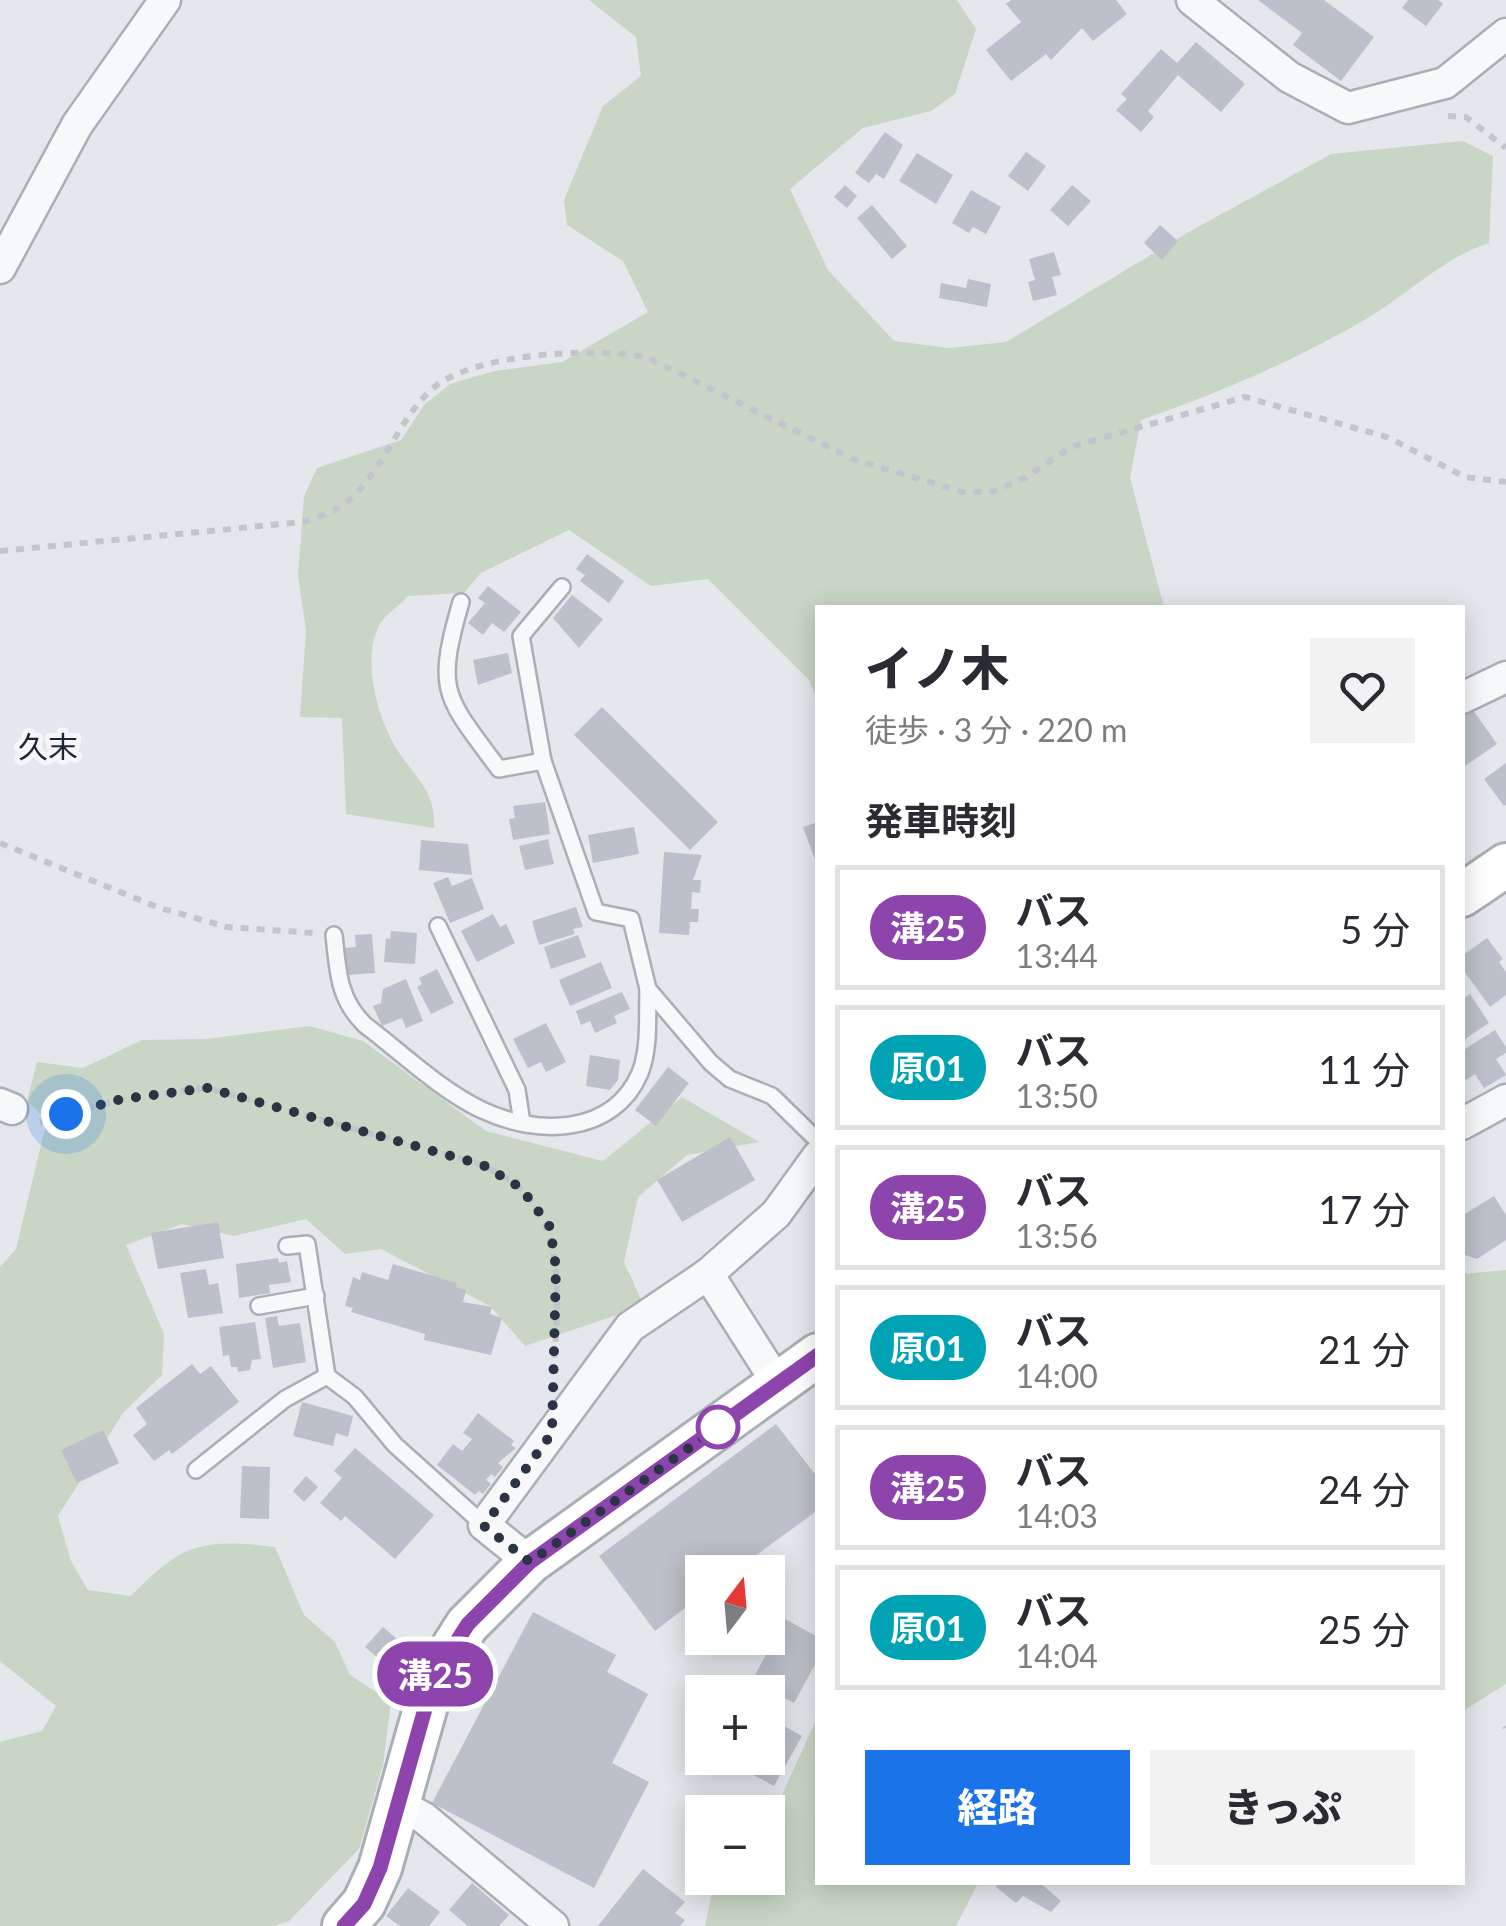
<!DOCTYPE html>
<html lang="ja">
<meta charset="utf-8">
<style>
:root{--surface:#fff;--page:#f2f2f3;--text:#2b2b33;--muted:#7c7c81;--line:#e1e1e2;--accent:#1a73e8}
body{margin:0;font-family:Lato,"Noto Sans JP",sans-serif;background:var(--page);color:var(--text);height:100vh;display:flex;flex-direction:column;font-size:38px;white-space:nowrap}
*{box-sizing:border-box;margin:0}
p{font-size:32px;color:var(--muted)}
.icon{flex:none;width:55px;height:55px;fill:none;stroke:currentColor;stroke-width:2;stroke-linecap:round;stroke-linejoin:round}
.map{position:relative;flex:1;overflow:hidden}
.drawer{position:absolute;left:815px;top:605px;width:650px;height:1280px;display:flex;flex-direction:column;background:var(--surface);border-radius:0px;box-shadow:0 5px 25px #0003}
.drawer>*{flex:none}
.badge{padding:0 20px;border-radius:32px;font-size:35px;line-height:65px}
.needle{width:65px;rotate:16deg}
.tools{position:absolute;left:685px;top:1555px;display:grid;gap:20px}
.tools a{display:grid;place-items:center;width:100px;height:100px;border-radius:0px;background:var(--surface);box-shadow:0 5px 25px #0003;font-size:50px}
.you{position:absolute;width:50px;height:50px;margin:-25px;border:8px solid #fff;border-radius:50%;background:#1a73e8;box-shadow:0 0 0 15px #1a73e833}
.map>.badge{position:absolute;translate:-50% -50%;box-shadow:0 0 0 5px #fff}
h2{padding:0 50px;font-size:38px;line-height:90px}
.round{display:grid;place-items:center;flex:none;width:105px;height:105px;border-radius:0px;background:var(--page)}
.head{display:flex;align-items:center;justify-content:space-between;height:170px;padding:0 50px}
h1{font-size:48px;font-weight:800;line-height:75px}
.action{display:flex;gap:20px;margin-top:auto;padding:20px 50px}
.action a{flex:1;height:115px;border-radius:0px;background:var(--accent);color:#fff;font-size:40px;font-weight:800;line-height:115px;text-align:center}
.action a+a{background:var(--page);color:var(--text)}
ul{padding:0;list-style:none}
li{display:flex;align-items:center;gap:30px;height:125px;margin:0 20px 15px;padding:0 30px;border:5px solid var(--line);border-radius:0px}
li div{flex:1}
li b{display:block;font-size:38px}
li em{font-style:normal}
li .badge{min-width:110px;font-weight:700;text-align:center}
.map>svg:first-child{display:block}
.green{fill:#c9d6c5}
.building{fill:#bbc0ca}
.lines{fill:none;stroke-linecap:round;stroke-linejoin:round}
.lane-casing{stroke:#a9aeb7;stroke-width:20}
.street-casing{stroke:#a9aeb7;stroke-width:35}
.secondary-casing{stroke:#a9aeb7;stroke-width:48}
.path{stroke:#c2c5cb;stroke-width:6;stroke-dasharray:8 8;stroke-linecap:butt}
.lane{stroke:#f7f8fa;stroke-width:15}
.street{stroke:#f7f8fa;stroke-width:30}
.secondary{stroke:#fff;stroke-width:42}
.line-casing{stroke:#fff;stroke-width:22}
.line{stroke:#8e44ad;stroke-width:15}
.walk{stroke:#2b3445;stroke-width:10;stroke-dasharray:0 18}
.stop-dot{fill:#fff;stroke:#8e44ad;stroke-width:5}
.labels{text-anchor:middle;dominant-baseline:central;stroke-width:10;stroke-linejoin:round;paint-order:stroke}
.neighbourhood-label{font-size:30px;fill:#1d2536;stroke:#f4f6f9}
</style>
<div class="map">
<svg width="1506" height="1926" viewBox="0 0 1506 1926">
<rect width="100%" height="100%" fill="#e4e7ec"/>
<g class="green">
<path d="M 589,0 L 957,0 L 976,29 L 955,94 L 931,111 L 863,128 L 790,189 L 828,270 L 894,341 L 949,348 L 1006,342 L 1187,233 L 1331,154 L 1463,141 L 1493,156 L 1489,243 C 1444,257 1407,295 1366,319 C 1294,361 1219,393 1141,420 L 1130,478 L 1164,607 L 818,608 L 817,699 L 809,680 L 708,579 L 651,586 L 569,530 L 481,573 L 464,593 L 408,596 C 400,605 386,614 380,624 C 361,657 377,716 395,746 C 414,778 436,789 434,828 L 346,814 L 342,718 L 300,717 L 306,630 L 298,576 L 304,496 L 317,468 L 401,440 L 424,405 L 450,384 L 494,371 L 562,362 L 648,312 L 623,261 L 567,225 L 564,200 L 603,106 L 641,76 L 636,37 Z"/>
<path d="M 310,1026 L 363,1041 L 486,1131 L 603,1161 L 682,1097 L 759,1142 L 687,1155 L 638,1197 L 624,1262 L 644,1306 L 525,1346 L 490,1306 L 381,1249 L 345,1254 L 306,1219 L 234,1236 L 182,1224 L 126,1245 L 164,1334 L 162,1375 L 123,1413 L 58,1516 L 71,1561 L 88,1590 L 131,1596 C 181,1543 204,1538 275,1547 L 304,1615 L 335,1642 L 350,1675 L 391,1702 L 383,1765 L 359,1849 L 289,1921 L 274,1926 L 0,1926 L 0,1742 L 42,1731 L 56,1706 L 0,1661 L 0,1267 L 16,1249 L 47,1120 L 27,1101 L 37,1062 L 83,1068 L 142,1040 L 206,1039 Z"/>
<path d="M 1506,1270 L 1506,1684 L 1463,1711 L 1463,1274 Z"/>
<path d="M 817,1718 L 818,1882 L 978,1883 L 956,1926 L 705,1926 L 715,1878 L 768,1878 L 768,1813 L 776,1808 Z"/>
</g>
<g class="building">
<path d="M 1011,0 L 1116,0 L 1127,14 L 1093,41 L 1082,28 L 1051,60 L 1046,54 L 1011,81 L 986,50 L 1021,22 L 1006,4 Z"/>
<path d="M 1258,0 L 1324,0 L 1374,37 L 1341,81 L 1293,45 L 1302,33 Z"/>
<path d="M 1408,0 L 1438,0 L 1443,4 L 1426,26 L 1402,8 Z"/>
<path d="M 1196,42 L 1245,84 L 1221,112 L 1178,75 L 1148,111 L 1154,117 L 1141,132 L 1116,110 L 1127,99 L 1121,94 L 1161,49 L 1177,63 Z"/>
<path d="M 885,132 L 903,145 L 884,179 L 876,174 L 869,183 L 855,173 Z"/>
<path d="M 1026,152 L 1046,166 L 1028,191 L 1008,176 Z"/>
<path d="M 917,153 L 953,175 L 936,204 L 899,181 Z"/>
<path d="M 845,185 L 857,196 L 847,208 L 834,197 Z"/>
<path d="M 1072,185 L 1091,201 L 1068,226 L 1050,210 Z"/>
<path d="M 971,190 L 1001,207 L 986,234 L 973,227 L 969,233 L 952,223 Z"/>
<path d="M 872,205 L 907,246 L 892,259 L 857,218 Z"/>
<path d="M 1160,225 L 1178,241 L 1162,260 L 1144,243 Z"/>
<path d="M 1054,252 L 1061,275 L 1052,277 L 1057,295 L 1033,301 L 1028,282 L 1035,280 L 1029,259 Z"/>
<path d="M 968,279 L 991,284 L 987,307 L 939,298 L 941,283 L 966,288 Z"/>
<path d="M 587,554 L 624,581 L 609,603 L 580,581 L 585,575 L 576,569 Z"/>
<path d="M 488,586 L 521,612 L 504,632 L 492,623 L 483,635 L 468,623 L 485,603 L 478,598 Z"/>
<path d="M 572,595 L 603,619 L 579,648 L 553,618 Z"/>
<path d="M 508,653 L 512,673 L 478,685 L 473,660 Z"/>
<path d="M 602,707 L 718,822 L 690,850 L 574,735 Z"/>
<path d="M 1473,710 L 1497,744 L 1462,768 L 1462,717 Z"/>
<path d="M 1506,763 L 1506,805 L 1504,806 L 1484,779 Z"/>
<path d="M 545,802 L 550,834 L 513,840 L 509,819 L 515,818 L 513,806 Z"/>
<path d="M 818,822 L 818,864 L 817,865 L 803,827 Z"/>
<path d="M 634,827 L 639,854 L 593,863 L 588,835 Z"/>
<path d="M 548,839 L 554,864 L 525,870 L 519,846 Z"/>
<path d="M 421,840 L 468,844 L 472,875 L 419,870 Z"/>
<path d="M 664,852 L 702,855 L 693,880 L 701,880 L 700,893 L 692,892 L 691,909 L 699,909 L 698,922 L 690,922 L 689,935 L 659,933 Z"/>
<path d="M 448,877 L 452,886 L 472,878 L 484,909 L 450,923 L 433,883 Z"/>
<path d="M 576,907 L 583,927 L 573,929 L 575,934 L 539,945 L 532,921 Z"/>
<path d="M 493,914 L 500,927 L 506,924 L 515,943 L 477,962 L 461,931 Z"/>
<path d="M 391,931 L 417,933 L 415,964 L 384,962 L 386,938 L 390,939 Z"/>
<path d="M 372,934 L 375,973 L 347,975 L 345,948 L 356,947 L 355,935 Z"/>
<path d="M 578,935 L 586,957 L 551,969 L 544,947 Z"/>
<path d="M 1487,938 L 1503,959 L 1499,962 L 1506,972 L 1506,995 L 1490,1007 L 1462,968 L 1462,956 Z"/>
<path d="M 601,962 L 612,988 L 570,1006 L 559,980 Z"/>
<path d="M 437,969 L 454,1003 L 431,1014 L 417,987 L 422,984 L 419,978 Z"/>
<path d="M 406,979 L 423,1021 L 406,1028 L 402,1018 L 382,1026 L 373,1006 L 381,1003 L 383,989 Z"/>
<path d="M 622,992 L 630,1009 L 614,1016 L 617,1023 L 595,1033 L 590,1021 L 581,1025 L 576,1011 Z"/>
<path d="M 1470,994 L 1489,1023 L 1462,1041 L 1462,999 Z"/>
<path d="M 546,1023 L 566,1062 L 546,1072 L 541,1062 L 528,1068 L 513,1039 Z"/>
<path d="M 1495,1030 L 1506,1047 L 1506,1053 L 1496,1059 L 1506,1075 L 1484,1088 L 1475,1074 L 1466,1080 L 1462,1074 L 1462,1051 Z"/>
<path d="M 590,1055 L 620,1060 L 618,1080 L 610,1090 L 586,1086 Z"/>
<path d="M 668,1067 L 689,1083 L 656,1126 L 635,1110 Z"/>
<path d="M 730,1137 L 755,1180 L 682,1222 L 657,1180 Z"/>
<path d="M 1494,1196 L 1506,1215 L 1506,1240 L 1477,1259 L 1462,1254 L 1462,1216 Z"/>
<path d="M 218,1222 L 224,1258 L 158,1269 L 151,1233 Z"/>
<path d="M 278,1258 L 279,1263 L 287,1261 L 291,1282 L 269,1285 L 270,1293 L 239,1298 L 236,1264 Z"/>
<path d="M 393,1264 L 457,1283 L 456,1287 L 466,1290 L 463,1302 L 492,1307 L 490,1314 L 502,1318 L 491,1355 L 424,1340 L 425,1334 L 351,1312 L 353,1308 L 345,1306 L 353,1277 L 360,1280 L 362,1272 L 388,1280 Z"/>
<path d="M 206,1269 L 209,1285 L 218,1283 L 223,1313 L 188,1318 L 180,1273 Z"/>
<path d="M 277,1316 L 279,1326 L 300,1323 L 306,1362 L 273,1368 L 265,1318 Z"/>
<path d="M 255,1322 L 261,1359 L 252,1360 L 250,1370 L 238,1372 L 237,1367 L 231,1367 L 229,1355 L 223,1356 L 219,1327 Z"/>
<path d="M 192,1364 L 200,1374 L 211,1366 L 239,1402 L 172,1454 L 169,1450 L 154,1461 L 133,1435 L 147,1424 L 136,1408 Z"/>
<path d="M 302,1402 L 353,1416 L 348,1437 L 336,1433 L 333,1446 L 293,1436 Z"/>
<path d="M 478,1413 L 514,1441 L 511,1445 L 516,1448 L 498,1463 L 503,1467 L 495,1477 L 491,1474 L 486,1480 L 491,1484 L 483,1494 L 479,1491 L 475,1495 L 437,1465 L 453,1444 L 462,1451 L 472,1439 L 463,1433 Z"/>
<path d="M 776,1424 L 818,1478 L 818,1510 L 733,1572 L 702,1572 L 702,1595 L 655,1631 L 599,1556 Z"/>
<path d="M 103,1430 L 119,1463 L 77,1483 L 61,1450 Z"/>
<path d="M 355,1448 L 434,1515 L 395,1559 L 345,1516 L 341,1521 L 320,1503 L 342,1478 L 334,1471 Z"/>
<path d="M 242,1466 L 270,1467 L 269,1519 L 240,1518 Z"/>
<path d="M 306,1476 L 318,1487 L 304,1502 L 293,1491 Z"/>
<path d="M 533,1612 L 616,1655 L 607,1672 L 648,1694 L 612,1763 L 649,1782 L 594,1888 L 432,1803 Z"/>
<path d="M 768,1617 L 778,1622 L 760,1655 L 728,1638 L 768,1638 Z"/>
<path d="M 785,1619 L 818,1637 L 818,1659 L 794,1703 L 761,1685 L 765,1679 L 755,1675 Z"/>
<path d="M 383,1627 L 410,1650 L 392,1670 L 365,1647 Z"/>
<path d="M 768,1717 L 802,1736 L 774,1786 L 722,1758 L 768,1758 Z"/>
<path d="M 643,1869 L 685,1902 L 675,1913 L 685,1920 L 680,1926 L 598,1926 Z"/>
<path d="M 1000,1882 L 1039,1882 L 1061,1901 L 1051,1912 L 1023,1896 L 1016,1903 L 996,1887 Z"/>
<path d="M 472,1883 L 509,1915 L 499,1926 L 468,1926 L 449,1910 Z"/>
<path d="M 408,1888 L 440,1912 L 429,1926 L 400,1926 L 386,1916 Z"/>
</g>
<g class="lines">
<g class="lane-casing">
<g id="lane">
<path d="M 562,587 L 521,636 L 543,761 L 596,912 L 631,919 L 648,989 L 711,1063 L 730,1079 L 772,1096 L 818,1141"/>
<path d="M 461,602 C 435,692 444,695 499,769 L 543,761"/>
<path d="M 438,926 L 517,1090 L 522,1123"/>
<path d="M 334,935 C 338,971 338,999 365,1025 C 402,1053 440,1090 482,1110 C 537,1136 613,1136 640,1073 C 650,1048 647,1016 648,989"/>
<path d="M 287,1246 L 307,1244 L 327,1376"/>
<path d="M 259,1306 L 316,1296"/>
<path d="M 196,1470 L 285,1399 L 327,1376 L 355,1397 L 395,1445 L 484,1525"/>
</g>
</g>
<g class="street-casing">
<g id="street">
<path d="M 1192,0 L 1289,77 L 1348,108 L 1445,83 L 1506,34"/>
<path d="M 0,268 L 77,125 L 165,0"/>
<path d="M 1462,698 L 1506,677"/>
<path d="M 0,1104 L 12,1109"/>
<path d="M 1462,1124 L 1506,1100"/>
<path d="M 708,1274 L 778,1384"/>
<path d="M 530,1562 L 484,1525 L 630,1327 L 708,1274 L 776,1214 L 818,1156"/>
<path d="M 400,1805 L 424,1818 L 553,1926"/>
</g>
</g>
<g class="secondary-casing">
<g id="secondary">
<path d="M 1462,895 L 1506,865"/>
<path d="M 344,1926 L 364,1903 L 380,1868 L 434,1677 L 467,1625 L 530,1562 L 818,1355"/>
</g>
</g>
<g class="path">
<path d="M 1448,116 L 1466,117 L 1506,148"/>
<path d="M 0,551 L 303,522 C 316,517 333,513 344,504 C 383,474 396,422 432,389 C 472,353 595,347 646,357 L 853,459 L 962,492 L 995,491 L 1025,478 L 1071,447 L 1245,397 L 1387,437 L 1465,477 L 1506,482"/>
<path d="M 0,843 L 157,907 L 227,927 L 313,933"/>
<path d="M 40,1122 L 122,1099 L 208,1088 L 483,1165 C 496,1173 513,1180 523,1191 C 570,1241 555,1316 554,1379"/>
<path d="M 1505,1726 L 1506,1728"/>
</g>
<use href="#lane" class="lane"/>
<use href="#street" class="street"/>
<use href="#secondary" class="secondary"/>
</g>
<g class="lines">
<g class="line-casing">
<path id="line" d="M 344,1926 L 364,1904 L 380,1868 L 434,1677 L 468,1624 L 530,1562 L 818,1355"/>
</g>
<use href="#line" class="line"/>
<path class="walk" d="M 66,1114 L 122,1099 L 208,1088 L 483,1165 L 521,1188 L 550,1227 L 556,1268 L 552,1433 L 484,1526 L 530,1562 L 718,1427"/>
</g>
<circle class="stop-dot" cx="718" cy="1427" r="20"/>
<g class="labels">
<g class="neighbourhood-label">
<text x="48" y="746">久末</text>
</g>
</g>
</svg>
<div class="tools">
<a><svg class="needle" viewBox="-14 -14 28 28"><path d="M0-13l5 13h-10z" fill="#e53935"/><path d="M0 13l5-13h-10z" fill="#7c7c81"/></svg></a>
<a>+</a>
<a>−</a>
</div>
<div class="you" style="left:66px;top:1114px"></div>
<b class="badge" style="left:435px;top:1674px;background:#8e44ad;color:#fff">溝25</b>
<section class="drawer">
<div class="head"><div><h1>イノ木</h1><p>徒歩 · 3 分 · 220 m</p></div><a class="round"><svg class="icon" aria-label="heart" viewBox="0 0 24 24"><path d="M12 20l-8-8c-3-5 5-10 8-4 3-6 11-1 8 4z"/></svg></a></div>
<h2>発車時刻</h2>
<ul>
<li><span class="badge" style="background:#8e44ad;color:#fff">溝25</span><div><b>バス</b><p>13:44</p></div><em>5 分</em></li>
<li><span class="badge" style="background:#00a3b4;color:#fff">原01</span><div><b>バス</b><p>13:50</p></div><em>11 分</em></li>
<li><span class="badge" style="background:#8e44ad;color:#fff">溝25</span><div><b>バス</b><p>13:56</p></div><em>17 分</em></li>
<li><span class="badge" style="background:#00a3b4;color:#fff">原01</span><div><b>バス</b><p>14:00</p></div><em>21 分</em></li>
<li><span class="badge" style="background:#8e44ad;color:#fff">溝25</span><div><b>バス</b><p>14:03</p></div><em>24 分</em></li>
<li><span class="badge" style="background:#00a3b4;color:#fff">原01</span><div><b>バス</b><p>14:04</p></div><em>25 分</em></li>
</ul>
<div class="action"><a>経路</a><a>きっぷ</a></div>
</section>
</div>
